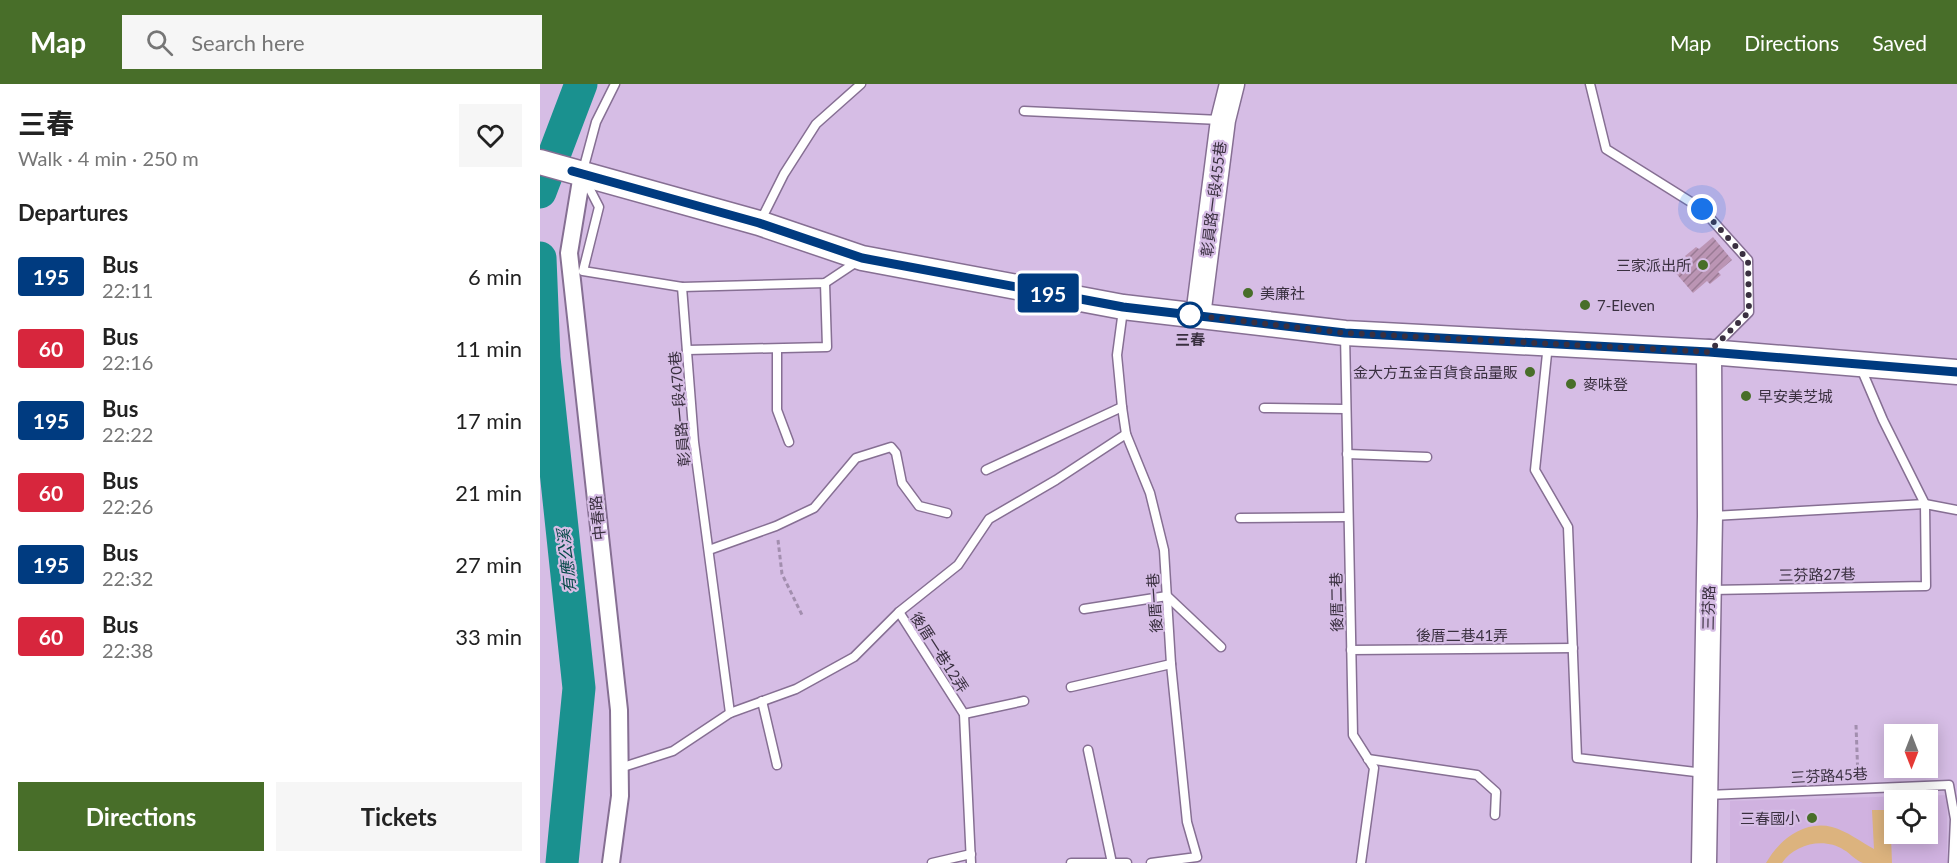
<!DOCTYPE html>
<meta charset="utf-8">
<style>
:root{--surface:#fff;--page:#f6f6f6;--text:#222;--muted:#767676;--accent:#486e29}
body{margin:0;font-family:Lato,"Noto Sans TC",sans-serif;background:var(--page);color:var(--text);height:100vh;display:flex;flex-direction:column;font-size:22px;white-space:nowrap}
*{box-sizing:border-box;margin:0}
p{font-size:20px;color:var(--muted)}
.icon{flex:none;width:33px;height:33px;fill:none;stroke:currentColor;stroke-width:2;stroke-linecap:round;stroke-linejoin:round}
.map{position:relative;flex:1;overflow:hidden}
.sheet{display:flex;flex-direction:column;background:var(--surface);width:540px}
.sheet>*{flex:none}
.badge{padding:0 12px;border-radius:4px;font-size:21px;line-height:39px}
.needle{width:39px;rotate:180deg}
.controls{position:absolute;left:1344px;top:640px;display:grid;gap:12px}
.controls a{display:grid;place-items:center;width:54px;height:54px;border-radius:0px;background:var(--surface);box-shadow:0 3px 15px #0003;font-size:30px}
.you{position:absolute;width:30px;height:30px;margin:-15px;border:4px solid #fff;border-radius:50%;background:#1a73e8;box-shadow:0 0 0 9px #1a73e833}
.map>.badge{position:absolute;translate:-50% -50%;box-shadow:0 0 0 3px #fff}
h2{padding:0 18px;font-size:22px;line-height:54px}
.round{display:grid;place-items:center;flex:none;width:63px;height:63px;border-radius:0px;background:var(--page)}
.headline{display:flex;align-items:center;justify-content:space-between;height:102px;padding:0 18px}
h1{font-size:28px;font-weight:700;line-height:45px}
.primary-button{display:flex;gap:12px;margin-top:auto;padding:12px 18px}
.primary-button a{flex:1;height:69px;border-radius:0px;background:var(--accent);color:#fff;font-size:24px;font-weight:700;line-height:69px;text-align:center}
.primary-button a+a{background:var(--page);color:var(--text)}
ul{padding:0;list-style:none}
li{display:flex;align-items:center;gap:18px;height:72px;padding:0 18px}
li div{flex:1}
li b{display:block;font-size:22px}
li em{font-style:normal}
li .badge{min-width:66px;font-weight:700;text-align:center}
header{display:flex;align-items:center;gap:36px;box-sizing:border-box;height:84px;padding:0 30px;background:var(--accent);color:#fff}
header strong{font-size:28px}
nav{display:flex;gap:33px;margin-inline-start:auto;font-size:21px}
.search{width:420px;height:54px;background:var(--page);display:flex;align-items:center;gap:15px;box-sizing:border-box;padding:0 21px;border-radius:0px;color:var(--muted);font-size:22px}
main{display:flex;flex:1;min-height:0}
.map>svg:first-child{display:block}
.built{fill:#d0b2e0;fill-rule:evenodd}
.park{fill:#dcb37e}
.lines{fill:none;stroke-linecap:round;stroke-linejoin:round}
.river{stroke:#1a918f;stroke-width:33}
.building{fill:url(#building-hatch)}
.lane-casing{stroke:#866f93;stroke-width:11}
.street-casing{stroke:#866f93;stroke-width:20}
.secondary-casing{stroke:#866f93;stroke-width:27}
.path{stroke:#a28eae;stroke-width:3;stroke-dasharray:4.5 3;stroke-linecap:butt}
.lane{stroke:#fff;stroke-width:8}
.street{stroke:#fff;stroke-width:16}
.secondary{stroke:#fff;stroke-width:24}
.line-casing{stroke:#fff;stroke-width:14}
.line{stroke:#003b80;stroke-width:9}
.walk{stroke:#3a3040;stroke-width:6;stroke-dasharray:0 10.8}
.poi-dot{fill:#486e29;stroke:#d6bde5;stroke-width:2}
.stop-dot{fill:#fff;stroke:#003b80;stroke-width:3}
.labels{text-anchor:middle;dominant-baseline:central;stroke-width:4.5;stroke-linejoin:round;paint-order:stroke}
.street-label{font-size:15px;fill:#3a3040;stroke:#d6bde5}
.poi-label{font-size:15px;fill:#3a3040;stroke:#d6bde5;text-anchor:start}
.stop-label{font-size:15px;font-weight:bold;fill:#3a3040;stroke:#d6bde5}
.water-label{font-size:16px;font-style:italic;fill:#064948;stroke:#d6bde5}
</style>
<header>
<strong>Map</strong>
<div class="search"><svg class="icon" aria-label="search" viewBox="0 0 24 24"><circle cx="10" cy="10" r="6"/><path d="M15 15l6 6"/></svg>Search here</div>
<nav><a>Map</a><a>Directions</a><a>Saved</a></nav>
</header>
<main>
<section class="sheet">
<div class="headline"><div><h1>三春</h1><p>Walk · 4 min · 250 m</p></div><a class="round"><svg class="icon" aria-label="heart" viewBox="0 0 24 24"><path d="M12 20l-8-8c-3-5 5-10 8-4 3-6 11-1 8 4z"/></svg></a></div>
<h2>Departures</h2>
<ul>
<li><span class="badge" style="background:#003b80;color:#fff">195</span><div><b>Bus</b><p>22:11</p></div><em>6 min</em></li>
<li><span class="badge" style="background:#d7263d;color:#fff">60</span><div><b>Bus</b><p>22:16</p></div><em>11 min</em></li>
<li><span class="badge" style="background:#003b80;color:#fff">195</span><div><b>Bus</b><p>22:22</p></div><em>17 min</em></li>
<li><span class="badge" style="background:#d7263d;color:#fff">60</span><div><b>Bus</b><p>22:26</p></div><em>21 min</em></li>
<li><span class="badge" style="background:#003b80;color:#fff">195</span><div><b>Bus</b><p>22:32</p></div><em>27 min</em></li>
<li><span class="badge" style="background:#d7263d;color:#fff">60</span><div><b>Bus</b><p>22:38</p></div><em>33 min</em></li>
</ul>
<div class="primary-button"><a>Directions</a><a>Tickets</a></div>
</section>
<div class="map">
<svg width="1417" height="779" viewBox="0 0 1417 779">
<defs>
<pattern id="building-hatch" width="6" height="6" patternUnits="userSpaceOnUse" patternTransform="scale(1.5)"><rect width="6" height="6" fill="#bb95b4"/><path d="M-1 1l2-2M0 6l6-6M5 7l2-2" fill="none" stroke="#997a94"/></pattern>
</defs>
<rect width="100%" height="100%" fill="#d6bde5"/>
<path class="built" d="M 1407,711 L 1407,779 L 1190,779 L 1190,717 ZM 1354,717 L 1388,717 L 1388,750 L 1354,750 Z"/>
<path class="park" d="M 1332,726 L 1350,726 L 1352,779 C 1343,779 1332,779 1323,779 C 1316,777 1310,769 1304,766 C 1284,753 1255,760 1242,779 L 1226,779 C 1239,756 1264,736 1292,743 C 1307,747 1321,758 1334,765 Z"/>
<g class="lines">
<g class="river">
<path d="M 0,108 L 41,0"/>
<path d="M 0,174 L 4,274 L 39,604 L 22,779"/>
</g>
</g>
<path class="building" d="M 1173,153 L 1192,176 L 1178,188 L 1181,191 L 1170,200 L 1167,197 L 1153,209 L 1134,187 L 1148,175 L 1145,172 L 1156,163 L 1159,165 Z"/>
<g class="lines">
<g class="lane-casing">
<g id="lane">
<path d="M 75,0 L 56,38 L 42,90 L 59,123 L 43,187 L 142,203 L 285,199 L 318,177"/>
<path d="M 1050,0 L 1066,65 L 1162,125 L 1208,176 L 1209,228 L 1172,265"/>
<path d="M 484,27 L 680,36"/>
<path d="M 220,138 L 244,90 L 276,40 L 321,0"/>
<path d="M 142,203 L 154,358 L 190,629"/>
<path d="M 583,226 L 577,271 L 582,323 L 586,350 L 610,409 L 624,466 L 631,580 L 647,738 L 657,773 L 611,779"/>
<path d="M 805,250 L 813,651 L 834,684 L 821,779"/>
<path d="M 1008,260 L 995,386 L 1028,443 L 1037,674 L 1164,689"/>
<path d="M 237,265 L 237,326 L 249,358"/>
<path d="M 147,266 L 287,263 L 285,199"/>
<path d="M 724,324 L 805,325"/>
<path d="M 807,370 L 887,373"/>
<path d="M 446,386 L 582,323"/>
<path d="M 1173,432 L 1385,420 L 1417,426"/>
<path d="M 700,434 L 808,433"/>
<path d="M 169,466 L 236,442 L 274,424 L 316,374 L 351,363 L 356,369 L 362,399 L 379,422 L 407,429"/>
<path d="M 1171,506 L 1386,502 L 1385,420 L 1343,336 L 1320,282"/>
<path d="M 544,525 L 627,512 L 681,563"/>
<path d="M 359,528 L 424,630 L 431,779"/>
<path d="M 811,566 L 1033,564"/>
<path d="M 531,603 L 631,580"/>
<path d="M 222,617 L 237,681"/>
<path d="M 424,630 L 484,617"/>
<path d="M 548,666 L 572,779"/>
<path d="M 828,675 L 937,691 L 956,708 L 955,731"/>
<path d="M 80,684 L 133,667 L 190,629 L 256,605 L 314,573 L 359,528 L 418,481 L 449,435 L 516,396 L 586,350"/>
<path d="M 1167,711 L 1409,701 L 1415,735 L 1413,779"/>
<path d="M 392,779 L 431,770"/>
<path d="M 531,779 L 587,779"/>
</g>
</g>
<g class="street-casing">
<path id="street" d="M 42,90 L 29,169 L 79,626 L 80,712 L 71,779"/>
</g>
<g class="secondary-casing">
<g id="secondary">
<path d="M 0,78 L 219,139 L 322,174 L 583,223 L 805,249 L 1169,268 L 1417,288"/>
<path d="M 658,232 L 683,36 L 692,0"/>
<path d="M 1164,779 L 1170,432 L 1169,268"/>
</g>
</g>
<g class="path">
<path d="M 238,456 L 242,490 L 262,531"/>
<path d="M 1316,641 L 1318,694"/>
</g>
<use href="#lane" class="lane"/>
<use href="#street" class="street"/>
<use href="#secondary" class="secondary"/>
</g>
<g class="lines">
<g class="line-casing">
<path id="line" d="M 32,87 L 219,139 L 322,174 L 583,223 L 805,249 L 1169,268 L 1417,288"/>
</g>
<use href="#line" class="line"/>
<path class="walk" d="M 650,231 L 805,249 L 1169,268 L 1209,228 L 1208,176 L 1162,125"/>
</g>
<g class="poi-dot">
<circle cx="1163" cy="181" r="6"/>
<circle cx="708" cy="209" r="6"/>
<circle cx="1045" cy="221" r="6"/>
<circle cx="990" cy="288" r="6"/>
<circle cx="1031" cy="300" r="6"/>
<circle cx="1206" cy="312" r="6"/>
<circle cx="1272" cy="734" r="6"/>
</g>
<circle class="stop-dot" cx="650" cy="231" r="12"/>
<g class="labels">
<g class="street-label">
<text transform="translate(673 115) rotate(-83)">彰員路一段455巷</text>
<text transform="translate(139 325) rotate(-95)">彰員路一段470巷</text>
<text transform="translate(57 434) rotate(-96)">中春路</text>
<text transform="translate(1277 490) rotate(-1)">三芬路27巷</text>
<text transform="translate(796 518) rotate(-91)">後厝二巷</text>
<text transform="translate(614 519) rotate(-94)">後厝一巷</text>
<text transform="translate(1168 524) rotate(-89)">三芬路</text>
<text x="922" y="551">後厝二巷41弄</text>
<text transform="translate(400 568) rotate(57)">後厝一巷12弄</text>
<text transform="translate(1289 691) rotate(-3)">三芬路45巷</text>
</g>
<g class="poi-label">
<text x="1151" y="181" text-anchor="end">三家派出所</text>
<text x="720" y="209">美廉社</text>
<text x="1057" y="221">7-Eleven</text>
<text x="978" y="288" text-anchor="end">金大方五金百貨食品量販</text>
<text x="1043" y="300">麥味登</text>
<text x="1218" y="312">早安美芝城</text>
<text x="1260" y="734" text-anchor="end">三春國小</text>
</g>
<g class="stop-label">
<text x="650" y="255">三春</text>
</g>
<g class="water-label">
<text transform="translate(26 477) rotate(-96)">有應公溪</text>
</g>
</g>
</svg>
<div class="controls">
<a><svg class="needle" viewBox="-14 -14 28 28"><path d="M0-13l5 13h-10z" fill="#e53935"/><path d="M0 13l5-13h-10z" fill="#767676"/></svg></a>
<a><svg class="icon" aria-label="locate" viewBox="0 0 24 24"><circle cx="12" cy="12" r="6"/><path d="M12 2v4M12 18v4M2 12h4M18 12h4"/></svg></a>
</div>
<div class="you" style="left:1162px;top:125px"></div>
<b class="badge" style="left:508px;top:209px;background:#003b80;color:#fff">195</b>
</div>
</main>
